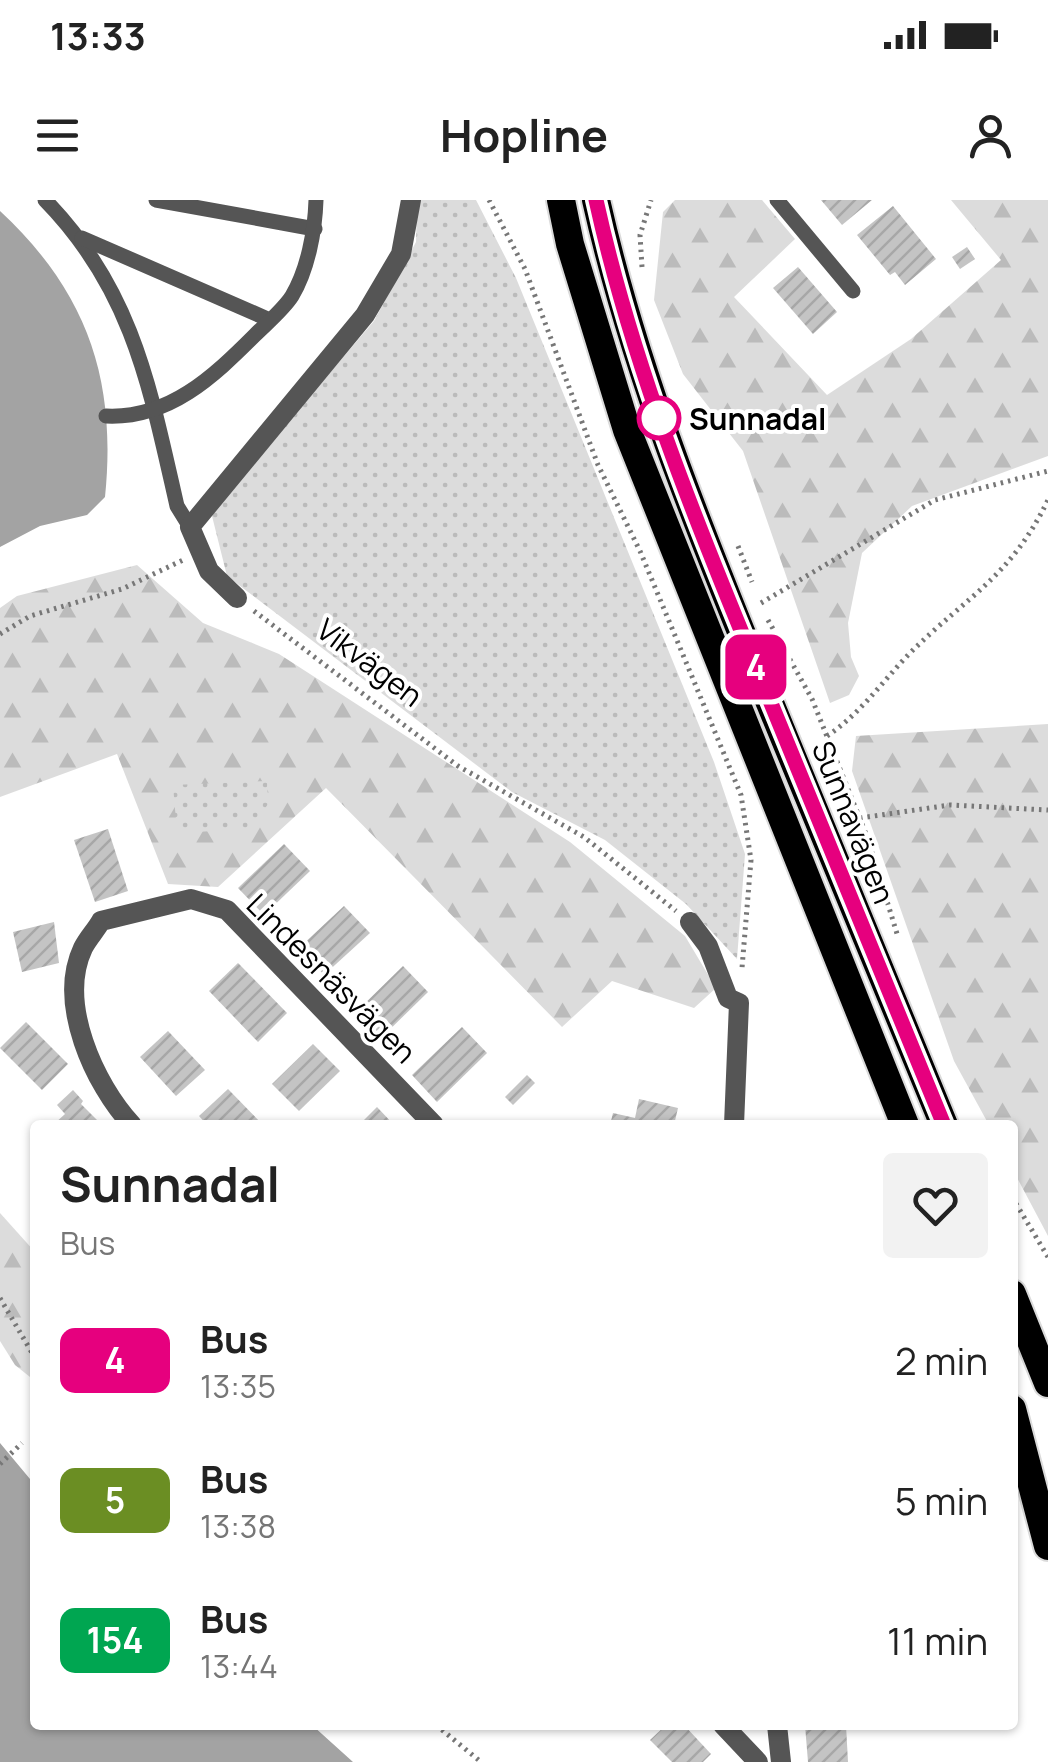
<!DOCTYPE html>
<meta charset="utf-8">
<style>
:root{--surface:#fff;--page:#f2f2f2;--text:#222;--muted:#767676}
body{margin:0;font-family:Manrope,sans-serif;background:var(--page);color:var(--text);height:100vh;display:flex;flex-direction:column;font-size:38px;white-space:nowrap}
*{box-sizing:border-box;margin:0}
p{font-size:32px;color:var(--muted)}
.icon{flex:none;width:55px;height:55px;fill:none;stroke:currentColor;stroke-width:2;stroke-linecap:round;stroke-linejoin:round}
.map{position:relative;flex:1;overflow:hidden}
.drawer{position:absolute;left:30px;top:920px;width:988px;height:610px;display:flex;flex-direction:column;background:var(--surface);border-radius:10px;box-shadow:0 2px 8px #0004}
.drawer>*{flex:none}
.badge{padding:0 20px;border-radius:15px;font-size:35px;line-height:65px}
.map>.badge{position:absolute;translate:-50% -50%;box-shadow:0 0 0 5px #fff}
.round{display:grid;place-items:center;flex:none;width:105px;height:105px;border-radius:10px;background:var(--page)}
.headline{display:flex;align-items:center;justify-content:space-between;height:170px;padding:0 30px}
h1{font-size:48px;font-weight:700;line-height:75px}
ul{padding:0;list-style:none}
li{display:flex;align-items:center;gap:30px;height:140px;padding:0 30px}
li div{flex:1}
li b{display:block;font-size:38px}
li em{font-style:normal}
li .badge{min-width:110px;font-weight:700;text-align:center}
.status{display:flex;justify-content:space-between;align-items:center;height:70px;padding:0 50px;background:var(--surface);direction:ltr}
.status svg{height:28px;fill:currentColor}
header{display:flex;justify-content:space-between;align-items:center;height:130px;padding:0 30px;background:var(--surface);font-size:45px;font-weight:700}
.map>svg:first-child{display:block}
.forest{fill:url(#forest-firs)}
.park{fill:url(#park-dots)}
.water{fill:#a3a3a3}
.building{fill:url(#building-hatch)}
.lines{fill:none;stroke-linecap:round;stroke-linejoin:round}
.trunk-casing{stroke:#dbdbdb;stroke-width:32}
.path{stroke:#777;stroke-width:5;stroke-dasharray:2.5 5;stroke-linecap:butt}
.service{stroke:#555;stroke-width:15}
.minor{stroke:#555;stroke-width:20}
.trunk{stroke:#000;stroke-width:28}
.line-casing{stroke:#fff;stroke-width:22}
.line{stroke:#e6007e;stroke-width:15}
.stop-dot{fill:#fff;stroke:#e6007e;stroke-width:5}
.labels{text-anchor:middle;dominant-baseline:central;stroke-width:8;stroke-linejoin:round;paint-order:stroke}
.stop-label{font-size:30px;font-weight:bold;fill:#000;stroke:#fff;text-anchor:start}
.street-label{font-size:30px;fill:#000;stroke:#fff}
</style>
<div class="status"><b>13:33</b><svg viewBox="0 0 49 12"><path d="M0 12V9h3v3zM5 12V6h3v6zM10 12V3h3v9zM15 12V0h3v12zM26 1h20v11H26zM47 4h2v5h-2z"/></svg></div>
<header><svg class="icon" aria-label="menu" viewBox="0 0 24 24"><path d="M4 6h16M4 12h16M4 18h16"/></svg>Hopline<svg class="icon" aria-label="person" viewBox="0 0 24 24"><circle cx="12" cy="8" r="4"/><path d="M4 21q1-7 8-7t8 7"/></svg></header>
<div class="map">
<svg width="1048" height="1562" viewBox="0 0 1048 1562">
<defs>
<pattern id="forest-firs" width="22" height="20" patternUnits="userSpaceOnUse" patternTransform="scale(2.5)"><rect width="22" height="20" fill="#dcdcdc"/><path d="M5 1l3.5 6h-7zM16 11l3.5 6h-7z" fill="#bbb"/></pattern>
<pattern id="park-dots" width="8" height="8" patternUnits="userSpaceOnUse" patternTransform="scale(2.5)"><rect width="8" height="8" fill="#dcdcdc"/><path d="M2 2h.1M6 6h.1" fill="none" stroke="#bbb" stroke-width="1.8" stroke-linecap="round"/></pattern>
<pattern id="building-hatch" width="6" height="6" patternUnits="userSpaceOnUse" patternTransform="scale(2.5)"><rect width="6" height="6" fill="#c4c4c4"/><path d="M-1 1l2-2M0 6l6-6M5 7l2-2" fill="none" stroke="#a7a7a7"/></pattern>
</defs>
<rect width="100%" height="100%" fill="#fff"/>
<g class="forest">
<path d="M 675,0 L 762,0 L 795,39 L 734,97 L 827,195 L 911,139 L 1001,60 L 951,0 L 1048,0 L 1048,256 L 912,306 L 862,353 L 848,423 L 851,457 L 859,476 L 849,495 L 830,503 L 743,251 L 683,174 L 654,100 L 663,12 Z"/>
<path d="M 137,365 L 203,423 L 279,454 L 570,642 L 685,736 L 716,788 L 694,808 L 612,781 L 562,827 L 326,588 L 218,687 L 168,684 L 117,554 L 0,597 L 0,408 L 17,396 Z"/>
<path d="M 1048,524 L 1048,1036 L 1013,970 L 1012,925 L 989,925 L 954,861 L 852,571 L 856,536 Z"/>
<path d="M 0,1013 L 35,1052 L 35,1181 L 15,1165 L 0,1141 Z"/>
</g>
<g class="park">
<path d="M 417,0 L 476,0 L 516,78 L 714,562 L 745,654 L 737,759 L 686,704 L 605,640 L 512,592 L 227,376 L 211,312 L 374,121 L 416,42 Z"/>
<path d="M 267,581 L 268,604 L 251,629 L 177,633 L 173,585 Z"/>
</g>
<g class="water">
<path d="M 0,11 C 87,92 117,179 105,297 L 87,315 L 40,326 L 0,347 Z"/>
<path d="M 0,1243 L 35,1285 L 35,1525 L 312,1525 L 353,1562 L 0,1562 Z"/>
</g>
<g class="building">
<path d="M 821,0 L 872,0 L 842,25 Z"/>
<path d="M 893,6 L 936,59 L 905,85 L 895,72 L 890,75 L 857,35 Z"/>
<path d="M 967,47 L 975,59 L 960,69 L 952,57 Z"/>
<path d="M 798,67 L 837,112 L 813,134 L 773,88 Z"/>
<path d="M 108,629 L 128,691 L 95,702 L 74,640 Z"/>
<path d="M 284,644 L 310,671 L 264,715 L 238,688 Z"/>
<path d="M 344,706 L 370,733 L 324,775 L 299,748 Z"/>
<path d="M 54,722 L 59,763 L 22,772 L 13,732 Z"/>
<path d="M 238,763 L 287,813 L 258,842 L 209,791 Z"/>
<path d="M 403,766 L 428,792 L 379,840 L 354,814 Z"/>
<path d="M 26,822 L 68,864 L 42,890 L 0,848 Z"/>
<path d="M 462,827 L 487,853 L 437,902 L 412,875 Z"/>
<path d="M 168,831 L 205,870 L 176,896 L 140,857 Z"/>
<path d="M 313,844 L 340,871 L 299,911 L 272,884 Z"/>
<path d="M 527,875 L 535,883 L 513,905 L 505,897 Z"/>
<path d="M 228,889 L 263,925 L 207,925 L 199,916 Z"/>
<path d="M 73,890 L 83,901 L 81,904 L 102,925 L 53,925 L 65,914 L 57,905 Z"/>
<path d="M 639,899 L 678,908 L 674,925 L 610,925 L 613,913 L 635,918 Z"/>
<path d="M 377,907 L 394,925 L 359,925 Z"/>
<path d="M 666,1525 L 684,1525 L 711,1554 L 703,1562 L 672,1562 L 650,1540 Z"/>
<path d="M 805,1525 L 846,1525 L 848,1562 L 808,1562 Z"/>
</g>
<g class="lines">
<g class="trunk-casing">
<g id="trunk">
<path d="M 561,0 L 570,44 L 627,230 L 905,925"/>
<path d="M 596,0 C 635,174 703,339 770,503 C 828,643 886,784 944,925"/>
<path d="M 1012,1094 L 1048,1183"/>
<path d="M 1012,1209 L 1048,1346"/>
</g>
</g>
<g class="path">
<path d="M 489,0 L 525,69 L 598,265 L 640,351 L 741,595 L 751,660 L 742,768"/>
<path d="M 642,67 L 640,35 L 651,0"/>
<path d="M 738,346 L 752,382"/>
<path d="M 761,403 L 935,300 L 1048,271"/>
<path d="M 254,411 L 458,566 L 584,637 L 676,711"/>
<path d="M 768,420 L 812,499 L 868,639 L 898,737"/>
<path d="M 0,434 L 30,416 L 122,389 L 183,360"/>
<path d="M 827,536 C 860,514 882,482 909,454 C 967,396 1010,378 1048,300"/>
<path d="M 860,618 L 950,605 L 1048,610"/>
<path d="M 1012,997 L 1048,1057"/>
<path d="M 0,1098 L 35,1158"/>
<path d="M 0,1264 L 22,1243"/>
<path d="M 436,1525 L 481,1562"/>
</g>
<g class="service">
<path d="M 45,0 C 133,90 150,188 177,306 L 190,327"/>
<path d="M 156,0 L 315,29"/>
<path d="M 777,0 L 853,91"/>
<path d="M 82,38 L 270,120"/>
<path d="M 106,216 C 169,219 213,177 255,135 C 267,123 283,110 292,96 C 308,69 315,31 316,0"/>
</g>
<g class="minor">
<path d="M 237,398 L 209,371 L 190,327 L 365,115 L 401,54 L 411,0"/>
<path d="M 690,722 L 708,746 L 728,798 L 739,803 L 734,925"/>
<path d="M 132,925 C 94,884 57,803 83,748 C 88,738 96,730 101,721 L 191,699 L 227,710 L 434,925"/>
<path d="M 723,1525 L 758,1562"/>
<path d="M 777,1525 L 781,1562"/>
</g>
<use href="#trunk" class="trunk"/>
</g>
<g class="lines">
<g class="line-casing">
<path id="line" d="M 596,0 C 632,164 695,320 759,474 C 821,625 883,775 944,925"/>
</g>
<use href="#line" class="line"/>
</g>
<circle class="stop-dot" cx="659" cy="218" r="20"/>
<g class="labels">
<g class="stop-label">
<text x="689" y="218">Sunnadal</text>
</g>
<g class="street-label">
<text transform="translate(370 462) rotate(37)">Vikvägen</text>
<text transform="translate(854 622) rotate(68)">Sunnavägen</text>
<text transform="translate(332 778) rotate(45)">Lindesnäsvägen</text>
</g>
</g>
</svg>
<b class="badge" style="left:756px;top:467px;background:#e6007e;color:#fff">4</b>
<section class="drawer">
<div class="headline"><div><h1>Sunnadal</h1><p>Bus</p></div><a class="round"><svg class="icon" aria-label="heart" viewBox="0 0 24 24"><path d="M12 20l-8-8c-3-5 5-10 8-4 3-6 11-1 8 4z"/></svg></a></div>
<ul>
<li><span class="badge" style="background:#e6007e;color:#fff">4</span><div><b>Bus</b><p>13:35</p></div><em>2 min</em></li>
<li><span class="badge" style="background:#6b8e23;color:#fff">5</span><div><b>Bus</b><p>13:38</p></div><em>5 min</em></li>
<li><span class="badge" style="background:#00a651;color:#fff">154</span><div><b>Bus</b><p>13:44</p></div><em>11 min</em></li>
</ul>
</section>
</div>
